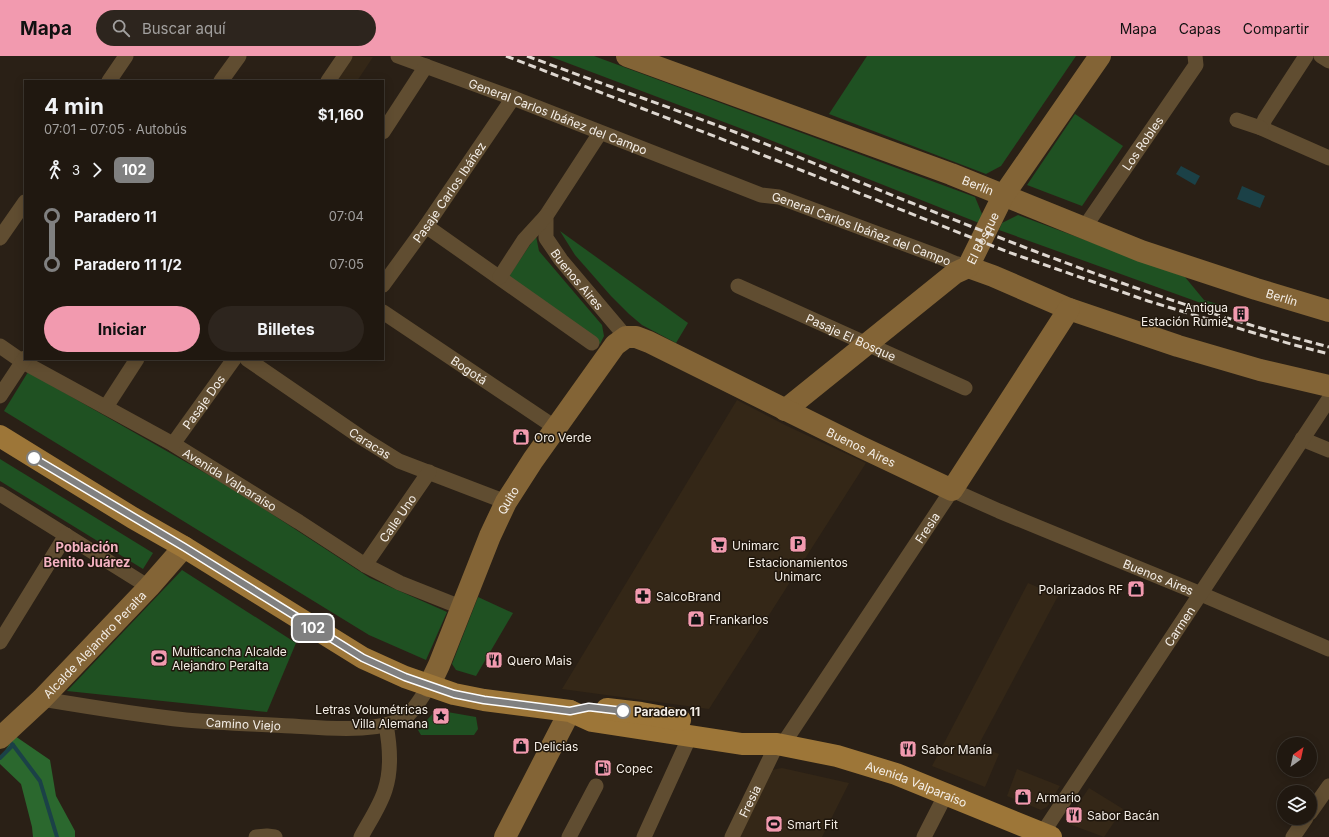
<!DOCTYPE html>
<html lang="es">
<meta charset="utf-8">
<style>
:root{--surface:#201810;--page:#2d251e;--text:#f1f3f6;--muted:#a2a09f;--line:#3d3730;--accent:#f29aaf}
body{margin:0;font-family:Inter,sans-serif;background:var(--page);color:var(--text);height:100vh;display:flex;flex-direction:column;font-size:15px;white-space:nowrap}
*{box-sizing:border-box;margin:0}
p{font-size:13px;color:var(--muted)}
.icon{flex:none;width:22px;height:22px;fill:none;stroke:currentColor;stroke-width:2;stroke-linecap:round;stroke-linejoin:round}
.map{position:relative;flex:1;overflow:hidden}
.drawer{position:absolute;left:24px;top:24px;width:360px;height:280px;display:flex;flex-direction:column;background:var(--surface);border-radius:0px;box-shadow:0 2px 10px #0003,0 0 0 1px var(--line)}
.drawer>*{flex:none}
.badge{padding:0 8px;border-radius:6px;font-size:14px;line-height:26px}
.needle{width:26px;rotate:33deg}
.buttons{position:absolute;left:1277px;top:681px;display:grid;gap:8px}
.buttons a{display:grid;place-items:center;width:40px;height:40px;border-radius:50%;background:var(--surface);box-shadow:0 2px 10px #0003,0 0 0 1px var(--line);font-size:20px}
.map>.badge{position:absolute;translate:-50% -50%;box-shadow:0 0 0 2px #fff}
.legs{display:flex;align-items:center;gap:6px;height:44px;padding:0 20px;font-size:13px}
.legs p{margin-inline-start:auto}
.summary{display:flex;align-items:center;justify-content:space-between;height:68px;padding:0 20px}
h1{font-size:22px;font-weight:700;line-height:30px}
.primary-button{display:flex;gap:8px;margin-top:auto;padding:8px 20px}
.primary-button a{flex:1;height:46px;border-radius:24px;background:var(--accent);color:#111;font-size:16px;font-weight:700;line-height:46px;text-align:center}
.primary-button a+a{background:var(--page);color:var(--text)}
ul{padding:0 20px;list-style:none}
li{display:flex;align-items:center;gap:14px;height:48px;font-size:15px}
li i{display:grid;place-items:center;width:6px;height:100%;margin:0 5px;background:currentColor}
li i::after{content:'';width:10px;height:10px;margin:-5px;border:3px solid;border-radius:50%;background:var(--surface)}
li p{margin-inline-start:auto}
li:first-child i{background:linear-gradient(#0000 50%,currentColor 0)}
li:last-child i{background:linear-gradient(currentColor 50%,#0000 0)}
header{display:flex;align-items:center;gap:24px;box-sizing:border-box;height:56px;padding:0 20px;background:var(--accent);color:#111}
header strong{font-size:19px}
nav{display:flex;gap:22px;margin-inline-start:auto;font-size:14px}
.search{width:280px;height:36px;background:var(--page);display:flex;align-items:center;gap:10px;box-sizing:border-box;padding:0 14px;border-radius:22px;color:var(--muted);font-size:15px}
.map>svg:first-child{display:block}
.built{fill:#342717}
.green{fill:#1f5122}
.forest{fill:#2b682e}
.water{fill:#1b4147}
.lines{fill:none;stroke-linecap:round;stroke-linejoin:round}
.stream{stroke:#1b4147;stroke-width:4}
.street{stroke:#604d31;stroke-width:15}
.secondary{stroke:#836436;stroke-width:22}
.primary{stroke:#9d7638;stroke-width:22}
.rail{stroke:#ded7d0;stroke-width:3;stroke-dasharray:8 4;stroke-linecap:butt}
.line-1-casing{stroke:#fff;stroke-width:9}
.line-1{stroke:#808080;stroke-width:6}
.stop-1-dot{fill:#fff;stroke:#808080;stroke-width:2}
.labels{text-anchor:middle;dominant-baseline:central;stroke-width:3;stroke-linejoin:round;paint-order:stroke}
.street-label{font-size:12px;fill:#f4eee7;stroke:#20170d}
.poi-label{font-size:12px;fill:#f4eee7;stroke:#20170d;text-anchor:start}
.stop-label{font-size:12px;font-weight:bold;fill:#f4eee7;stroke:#20170d;text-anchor:start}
.neighbourhood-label{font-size:13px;font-weight:bold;fill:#f5b3c2;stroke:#20170d}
</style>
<header>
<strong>Mapa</strong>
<div class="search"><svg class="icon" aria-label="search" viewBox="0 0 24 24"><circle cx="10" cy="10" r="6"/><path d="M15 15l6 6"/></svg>Buscar aquí</div>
<nav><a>Mapa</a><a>Capas</a><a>Compartir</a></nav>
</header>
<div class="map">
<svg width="1329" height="781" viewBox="0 0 1329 781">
<rect width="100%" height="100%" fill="#2a2016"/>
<g class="built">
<path d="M 351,0 L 373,1 L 357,25 L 334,25 Z"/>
<path d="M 737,344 L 785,369 L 866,407 L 709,653 L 562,633 Z"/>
<path d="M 1028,527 L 1058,540 L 978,690 L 999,698 L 985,731 L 932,710 Z"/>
<path d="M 782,712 L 849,727 L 822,781 L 739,781 L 771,714 Z"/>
<path d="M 1017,713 L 1060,730 L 1047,751 L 1041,754 L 1007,740 Z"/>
<path d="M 1089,732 L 1123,753 L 1104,781 L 1069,768 L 1068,763 Z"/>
</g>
<g class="green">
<path d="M 549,0 L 594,0 L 975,141 L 982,158 L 979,167 L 745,74 Z"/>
<path d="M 867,0 L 1076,0 L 1001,110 L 986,118 L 829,58 Z"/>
<path d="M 1075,58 L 1123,90 L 1082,150 L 1027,129 Z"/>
<path d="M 1018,159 L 1185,221 L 1204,244 L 1224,250 L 1223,255 L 999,174 L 1002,167 Z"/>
<path d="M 560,175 L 688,267 L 676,287 L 642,269 L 629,258 L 611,240 L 575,199 Z"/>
<path d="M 536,180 L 539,195 L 602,269 L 604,280 L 600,288 L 507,223 Z"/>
<path d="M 28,316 L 235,434 L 370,522 L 447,556 L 426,604 L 369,579 L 4,355 Z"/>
<path d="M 0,403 L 153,497 L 143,513 L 0,425 Z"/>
<path d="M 182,514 L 296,587 L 267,656 L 67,635 Z"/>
<path d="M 478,541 L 513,557 L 476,620 L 456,614 L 452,608 Z"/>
<path d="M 436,654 L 476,661 L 478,673 L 474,679 L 421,679 L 418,674 Z"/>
</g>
<path class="forest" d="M 15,680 L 50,704 L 56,740 L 75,775 L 75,781 L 33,781 L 32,771 L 21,728 L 0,708 L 0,702 Z"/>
<g class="water">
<path d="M 1181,110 L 1200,120 L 1195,129 L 1176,118 Z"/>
<path d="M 1242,130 L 1265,140 L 1260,152 L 1237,143 Z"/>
</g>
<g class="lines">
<g class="stream">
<path d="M 7,683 L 13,689 L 40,725 L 57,781"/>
<path d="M 0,702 L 13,689"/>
</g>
<g class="street">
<path id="s1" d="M 398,0 L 513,42 L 761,139 L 779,141 L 940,201 L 954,207 L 968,211"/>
<path d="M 1306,0 L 1265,63 L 1261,72 L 1329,102"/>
<path d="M 1321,0 L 1329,5"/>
<path d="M 109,25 L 126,0"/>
<path d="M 221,25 L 239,0"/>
<path d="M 328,25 L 345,0"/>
<path d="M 1237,64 L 1261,72"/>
<path d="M 383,76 L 426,10"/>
<path id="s2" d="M 600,77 L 546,160 L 546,182 L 561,204 L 626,281"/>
<path d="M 426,170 L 592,287"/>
<path id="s3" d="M 1084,172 L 1196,9 L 1195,0"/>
<path d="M 0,182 L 25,146"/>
<path d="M 500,221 L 524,184 L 546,160"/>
<path id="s4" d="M 383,229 L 426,170 L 513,42"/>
<path id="s5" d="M 738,230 L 965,332"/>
<path id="s6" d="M 383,256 L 556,372"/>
<path id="s7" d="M 0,290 L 23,306 L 173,388 L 299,466 L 365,509 L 400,527 L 463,552"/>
<path id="s8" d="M 247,303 L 362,382 L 399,405 L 506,446"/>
<path d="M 0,340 L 25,302"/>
<path d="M 106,351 L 137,303"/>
<path d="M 1302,383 L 1329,394"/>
<path id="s9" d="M 173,388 L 234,303"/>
<path d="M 0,438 L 149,531"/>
<path id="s10" d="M 365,509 L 429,416"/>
<path d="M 0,586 L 66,479"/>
<path id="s11" d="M 42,643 C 90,651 138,659 186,664 C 221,667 257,668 292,670 C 324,672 374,677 403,663 C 413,657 423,639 429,630"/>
<path id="s12" d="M 783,688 L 952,434 L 999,455 L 1201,538 L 1329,593"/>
<path d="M 1310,757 L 1329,730"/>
<path id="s13" d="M 1042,778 L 1329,343"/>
<path d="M 256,781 L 267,780 L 275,781"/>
<path d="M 361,781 C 369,766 380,750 385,734 C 392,713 390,690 386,669"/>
<path d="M 569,781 L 596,730"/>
<path d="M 644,781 L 690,680"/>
<path id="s14" d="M 732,781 L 777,688"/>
<path d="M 924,781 L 946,738"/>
<path d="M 1293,781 L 1306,762"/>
</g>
<g class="secondary">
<path id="s15" d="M 627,0 L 951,118 L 1141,195 L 1256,233 L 1329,255"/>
<path d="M 968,211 L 993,220 L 1069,253 L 1178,290 L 1260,314 L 1329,330"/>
<path id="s16" d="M 785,354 L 955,217 L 968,211 L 1003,140 L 1100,0"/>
<path id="s17" d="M 429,630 L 439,609 L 490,480 L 506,446 L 533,404 L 615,289 L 626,281 L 636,281 L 649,286 L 861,391 L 952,434 L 1069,253"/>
<path id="s18" d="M 0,682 L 42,643 L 149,531 L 184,491"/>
<path d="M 505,781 L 570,655"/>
</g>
<g class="primary">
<path id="s19" d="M 0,380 L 133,462 L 184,491 L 363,602 L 405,621 L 454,638 L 484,644 L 570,655 L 592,665 L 742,688 L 777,688 L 837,700 L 896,718 L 1051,781"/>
<path d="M 607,653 L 641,657 L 680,664"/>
</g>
<g class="rail">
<path d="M 506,0 L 745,92 L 1008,196 L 1148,245 L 1294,289 L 1329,298"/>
<path d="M 527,0 C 602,28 678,54 753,83 C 822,110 890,139 960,166 C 1080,214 1203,258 1329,291"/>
</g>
</g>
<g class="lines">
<g class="line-1-casing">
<path id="line-1" d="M 34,402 L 184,491 L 363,602 L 405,621 L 454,638 L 484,644 L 570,655 L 589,651 L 623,655"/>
</g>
<use href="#line-1" class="line-1"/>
</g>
<defs>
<g id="building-square" transform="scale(0.9)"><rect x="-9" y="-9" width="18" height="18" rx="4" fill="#f29aaf" stroke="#20170d"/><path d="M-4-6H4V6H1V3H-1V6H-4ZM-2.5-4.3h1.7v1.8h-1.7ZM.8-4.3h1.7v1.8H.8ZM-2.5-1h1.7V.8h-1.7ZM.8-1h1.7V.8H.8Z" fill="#111"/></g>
<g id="shop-square" transform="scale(0.9)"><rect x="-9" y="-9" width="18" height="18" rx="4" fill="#f29aaf" stroke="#20170d"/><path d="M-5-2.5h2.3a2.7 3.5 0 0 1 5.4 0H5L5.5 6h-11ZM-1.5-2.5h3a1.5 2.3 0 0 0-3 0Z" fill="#111"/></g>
<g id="parking-square" transform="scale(0.9)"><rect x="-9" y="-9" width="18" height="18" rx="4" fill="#f29aaf" stroke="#20170d"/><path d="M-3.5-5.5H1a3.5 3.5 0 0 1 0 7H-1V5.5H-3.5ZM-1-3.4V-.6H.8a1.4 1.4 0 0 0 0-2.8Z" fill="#111"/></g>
<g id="supermarket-square" transform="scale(0.9)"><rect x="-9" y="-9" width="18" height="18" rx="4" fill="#f29aaf" stroke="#20170d"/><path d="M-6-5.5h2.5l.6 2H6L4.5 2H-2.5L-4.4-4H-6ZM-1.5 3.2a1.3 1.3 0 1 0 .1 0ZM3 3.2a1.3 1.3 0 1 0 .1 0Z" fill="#111"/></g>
<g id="pharmacy-square" transform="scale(0.9)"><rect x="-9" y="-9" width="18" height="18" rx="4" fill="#f29aaf" stroke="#20170d"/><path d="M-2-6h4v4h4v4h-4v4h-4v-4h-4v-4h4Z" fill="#111"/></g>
<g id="stadium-square" transform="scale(0.9)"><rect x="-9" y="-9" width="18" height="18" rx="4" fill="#f29aaf" stroke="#20170d"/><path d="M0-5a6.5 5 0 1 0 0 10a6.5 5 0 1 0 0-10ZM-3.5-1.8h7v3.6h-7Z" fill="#111"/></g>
<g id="restaurant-square" transform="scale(0.9)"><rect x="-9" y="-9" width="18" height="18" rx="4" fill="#f29aaf" stroke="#20170d"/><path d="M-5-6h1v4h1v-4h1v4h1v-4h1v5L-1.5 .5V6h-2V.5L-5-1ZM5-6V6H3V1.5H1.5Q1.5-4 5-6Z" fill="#111"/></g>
<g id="sight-square" transform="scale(0.9)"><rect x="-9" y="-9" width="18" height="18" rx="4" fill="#f29aaf" stroke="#20170d"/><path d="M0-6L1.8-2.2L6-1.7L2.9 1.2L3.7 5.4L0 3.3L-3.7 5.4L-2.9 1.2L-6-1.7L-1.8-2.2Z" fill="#111"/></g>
<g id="fuel-square" transform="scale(0.9)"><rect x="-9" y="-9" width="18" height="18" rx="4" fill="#f29aaf" stroke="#20170d"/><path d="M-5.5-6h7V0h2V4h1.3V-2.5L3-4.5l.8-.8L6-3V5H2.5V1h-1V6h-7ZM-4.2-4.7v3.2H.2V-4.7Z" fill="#111"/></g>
</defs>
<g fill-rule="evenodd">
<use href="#building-square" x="1241" y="258"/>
<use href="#shop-square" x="521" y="381"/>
<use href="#parking-square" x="798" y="488"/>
<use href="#supermarket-square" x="719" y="489"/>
<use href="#shop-square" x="1136" y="533"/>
<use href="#pharmacy-square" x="643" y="540"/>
<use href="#shop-square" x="696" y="563"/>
<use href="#stadium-square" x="159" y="602"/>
<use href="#restaurant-square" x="494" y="604"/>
<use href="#sight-square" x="441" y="660"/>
<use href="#shop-square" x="521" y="690"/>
<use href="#restaurant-square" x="908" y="693"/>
<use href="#fuel-square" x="603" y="712"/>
<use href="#shop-square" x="1023" y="741"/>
<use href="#restaurant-square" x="1074" y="759"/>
<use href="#stadium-square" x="774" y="768"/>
</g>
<g class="stop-1-dot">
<circle cx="34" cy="402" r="7"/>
<circle cx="623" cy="655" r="7"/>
</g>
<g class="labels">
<g class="street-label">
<text stroke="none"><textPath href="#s1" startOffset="171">General Carlos Ibáñez del Campo</textPath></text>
<text stroke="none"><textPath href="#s3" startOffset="103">Los Robles</textPath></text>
<text stroke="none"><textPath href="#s15" startOffset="374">Berlín</textPath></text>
<text stroke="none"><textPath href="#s4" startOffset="114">Pasaje Carlos Ibáñez</textPath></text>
<text stroke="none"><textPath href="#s1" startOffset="495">General Carlos Ibáñez del Campo</textPath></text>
<text stroke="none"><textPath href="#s16" startOffset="265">El Bosque</textPath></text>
<text stroke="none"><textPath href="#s2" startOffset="173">Buenos Aires</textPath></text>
<text stroke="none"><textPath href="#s15" startOffset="698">Berlín</textPath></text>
<text stroke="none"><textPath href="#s5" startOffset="124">Pasaje El Bosque</textPath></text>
<text stroke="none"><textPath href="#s6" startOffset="104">Bogotá</textPath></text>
<text stroke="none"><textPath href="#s9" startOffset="52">Pasaje Dos</textPath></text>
<text stroke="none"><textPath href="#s8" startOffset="149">Caracas</textPath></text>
<text stroke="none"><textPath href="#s17" startOffset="665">Buenos Aires</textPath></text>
<text stroke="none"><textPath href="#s7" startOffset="266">Avenida Valparaíso</textPath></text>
<text stroke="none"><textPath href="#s17" startOffset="202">Quito</textPath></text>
<text stroke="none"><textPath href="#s10" startOffset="57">Calle Uno</textPath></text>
<text stroke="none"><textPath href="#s12" startOffset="260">Fresia</textPath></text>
<text stroke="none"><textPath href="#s12" startOffset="529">Buenos Aires</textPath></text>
<text stroke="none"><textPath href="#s13" startOffset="249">Carmen</textPath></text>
<text stroke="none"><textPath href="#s18" startOffset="133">Alcalde Alejandro Peralta</textPath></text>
<text stroke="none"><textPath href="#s11" startOffset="203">Camino Viejo</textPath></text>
<text stroke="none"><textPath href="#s19" startOffset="997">Avenida Valparaíso</textPath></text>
<text stroke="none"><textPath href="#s14" startOffset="40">Fresia</textPath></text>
</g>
<g class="poi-label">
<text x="1228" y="251" text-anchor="end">Antigua<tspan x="1228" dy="14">Estación Rumié</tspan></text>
<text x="534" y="381">Oro Verde</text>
<text x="732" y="489">Unimarc</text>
<text x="798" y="506" text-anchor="middle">Estacionamientos<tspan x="798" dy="14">Unimarc</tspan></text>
<text x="1123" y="533" text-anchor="end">Polarizados RF</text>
<text x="656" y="540">SalcoBrand</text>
<text x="709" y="563">Frankarlos</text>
<text x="172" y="595">Multicancha Alcalde<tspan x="172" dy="14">Alejandro Peralta</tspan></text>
<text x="507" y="604">Quero Mais</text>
<text x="428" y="653" text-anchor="end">Letras Volumétricas<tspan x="428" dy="14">Villa Alemana</tspan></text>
<text x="534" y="690">Delicias</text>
<text x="921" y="693">Sabor Manía</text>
<text x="616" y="712">Copec</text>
<text x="1036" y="741">Armario</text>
<text x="1087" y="759">Sabor Bacán</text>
<text x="787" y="768">Smart Fit</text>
</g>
<g class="stop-label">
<text x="634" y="655">Paradero 11</text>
</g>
<g class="neighbourhood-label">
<text x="87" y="491">Población<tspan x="87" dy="15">Benito Juárez</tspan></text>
</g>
</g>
</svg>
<div class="buttons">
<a><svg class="needle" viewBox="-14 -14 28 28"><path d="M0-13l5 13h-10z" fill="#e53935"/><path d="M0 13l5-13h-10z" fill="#a2a09f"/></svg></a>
<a><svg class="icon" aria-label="layers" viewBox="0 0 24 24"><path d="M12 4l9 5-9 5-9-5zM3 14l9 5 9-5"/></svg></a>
</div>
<b class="badge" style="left:313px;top:572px;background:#808080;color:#fff">102</b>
<section class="drawer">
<div class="summary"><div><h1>4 min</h1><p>07:01 – 07:05 · Autobús</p></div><b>$1,160</b></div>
<div class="legs"><svg class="icon" aria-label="walk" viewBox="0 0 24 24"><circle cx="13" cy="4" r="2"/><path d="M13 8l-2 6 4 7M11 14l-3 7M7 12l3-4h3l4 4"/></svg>3<svg class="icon" aria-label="forward" viewBox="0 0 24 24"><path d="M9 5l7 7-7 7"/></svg><b class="badge" style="background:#808080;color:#fff">102</b></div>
<ul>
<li><i style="color:#808080"></i><b>Paradero 11</b><p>07:04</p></li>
<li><i style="color:#808080"></i><b>Paradero 11 1/2</b><p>07:05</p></li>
</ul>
<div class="primary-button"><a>Iniciar</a><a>Billetes</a></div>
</section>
</div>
